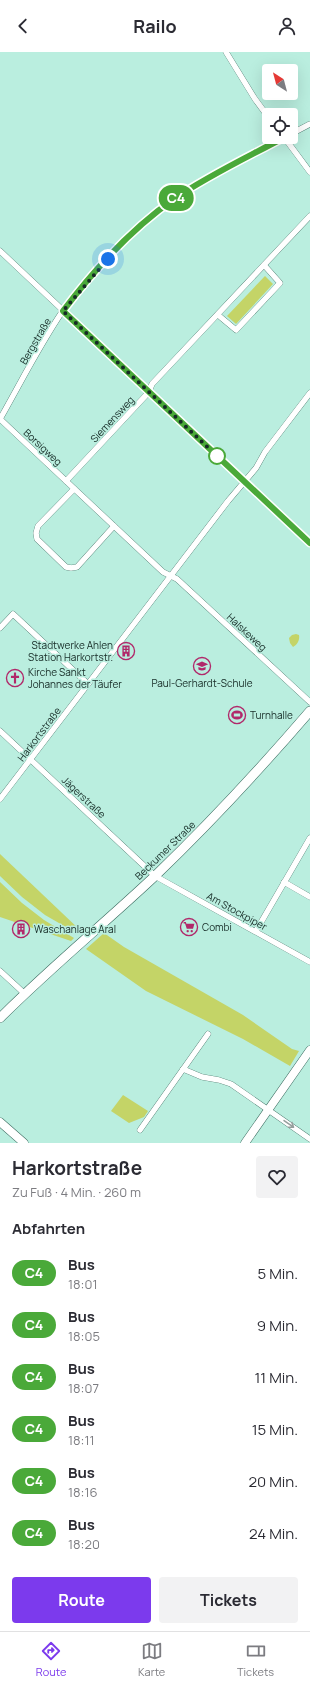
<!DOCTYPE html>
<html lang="de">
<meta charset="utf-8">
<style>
:root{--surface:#fff;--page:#f2f2f3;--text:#2b2b33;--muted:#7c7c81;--line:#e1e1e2;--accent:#7c3aed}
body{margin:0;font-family:Manrope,sans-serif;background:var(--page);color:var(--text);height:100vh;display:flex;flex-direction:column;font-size:15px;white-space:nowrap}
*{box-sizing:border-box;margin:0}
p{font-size:13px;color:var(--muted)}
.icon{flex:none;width:22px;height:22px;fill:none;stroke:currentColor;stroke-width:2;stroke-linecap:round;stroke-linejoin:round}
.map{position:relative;height:1091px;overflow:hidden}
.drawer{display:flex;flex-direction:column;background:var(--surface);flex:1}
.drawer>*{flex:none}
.badge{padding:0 8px;border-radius:13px;font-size:14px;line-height:26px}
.needle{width:26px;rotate:324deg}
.tools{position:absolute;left:262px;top:12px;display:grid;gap:8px}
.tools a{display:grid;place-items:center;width:36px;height:36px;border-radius:4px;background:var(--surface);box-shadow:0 4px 16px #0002;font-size:20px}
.you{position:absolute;width:20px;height:20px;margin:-10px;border:3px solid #fff;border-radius:50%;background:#1a73e8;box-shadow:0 0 0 6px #1a73e833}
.map>.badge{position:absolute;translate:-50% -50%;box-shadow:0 0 0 2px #fff}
h2{padding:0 12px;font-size:15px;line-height:36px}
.round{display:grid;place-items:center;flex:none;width:42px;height:42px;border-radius:4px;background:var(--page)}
.summary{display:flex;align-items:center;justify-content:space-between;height:68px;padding:0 12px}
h1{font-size:19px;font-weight:700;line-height:30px}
.action{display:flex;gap:8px;margin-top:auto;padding:8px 12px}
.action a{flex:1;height:46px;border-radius:4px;background:var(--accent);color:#fff;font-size:16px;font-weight:700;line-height:46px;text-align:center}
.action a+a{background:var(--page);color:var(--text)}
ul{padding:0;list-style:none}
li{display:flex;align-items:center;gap:12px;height:52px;padding:0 12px}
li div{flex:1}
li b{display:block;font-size:15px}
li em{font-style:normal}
li .badge{min-width:44px;font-weight:700;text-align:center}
header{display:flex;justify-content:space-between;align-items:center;height:52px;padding:0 12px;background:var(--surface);font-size:18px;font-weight:700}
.tab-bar{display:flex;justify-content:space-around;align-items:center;height:56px;border-top:1px solid var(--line);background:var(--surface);font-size:11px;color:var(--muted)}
.tab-bar a{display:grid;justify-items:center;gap:2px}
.tab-bar .current{color:var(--accent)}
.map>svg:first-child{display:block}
.green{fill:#c4d467}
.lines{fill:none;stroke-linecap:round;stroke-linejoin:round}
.minor-casing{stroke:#396a5e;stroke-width:6}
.secondary-casing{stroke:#396a5e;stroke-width:9}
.primary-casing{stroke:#396a5e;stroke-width:10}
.minor{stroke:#fff;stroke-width:5.5}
.secondary{stroke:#fff;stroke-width:8}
.primary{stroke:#fff;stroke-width:9}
.oneway{stroke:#969f9d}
.line-casing{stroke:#fff;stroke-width:9}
.line{stroke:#4aa939;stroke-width:6}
.walk{stroke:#152a25;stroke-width:4;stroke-dasharray:0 7.2}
.stop-dot{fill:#fff;stroke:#4aa939;stroke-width:2}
.labels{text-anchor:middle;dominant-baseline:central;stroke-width:3;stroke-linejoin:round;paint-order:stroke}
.street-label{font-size:10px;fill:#152a25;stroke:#baeedf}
.poi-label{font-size:10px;fill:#152a25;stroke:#baeedf;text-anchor:start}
</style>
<header><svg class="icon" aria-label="back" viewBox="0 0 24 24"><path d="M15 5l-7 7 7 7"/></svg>Railo<svg class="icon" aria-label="person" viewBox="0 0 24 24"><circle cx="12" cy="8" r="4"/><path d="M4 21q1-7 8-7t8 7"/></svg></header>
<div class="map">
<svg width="310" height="1091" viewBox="0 0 310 1091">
<rect width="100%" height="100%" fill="#baeedf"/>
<g class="green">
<path d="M 265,224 L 273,232 L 236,272 L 227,264 Z"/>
<path d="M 296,582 L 299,583 C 300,588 297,593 293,595 L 290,591 L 289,586 L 292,583 Z"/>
<path d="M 0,802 L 81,879 L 78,882 L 45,863 L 22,845 L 0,824 Z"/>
<path d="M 0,830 L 22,851 L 44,868 L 74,886 L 71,889 L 0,865 Z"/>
<path d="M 104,881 L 124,895 L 243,963 L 292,997 L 299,999 L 290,1014 L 243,987 L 146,939 L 86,897 Z"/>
<path d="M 123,1043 L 148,1059 L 144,1065 L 129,1071 L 111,1059 Z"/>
</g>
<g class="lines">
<g class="minor-casing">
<g id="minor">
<path d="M 226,0 L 255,47 L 269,66"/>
<path d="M 291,82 L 310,72"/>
<path d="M 284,85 L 310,120"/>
<path d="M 0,199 L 310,491"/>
<path d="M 218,263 L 236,278 L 280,231 L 264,213"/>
<path d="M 0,367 L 163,520 L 177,527 L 310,650"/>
<path d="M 0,367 C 20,332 39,294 62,260 C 90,220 133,177 172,148 C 207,123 248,105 285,85"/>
<path d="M 66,429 L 149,340 L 152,332 L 310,164"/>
<path d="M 74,437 L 38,474 L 36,481 L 37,487 L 66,515 L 71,516 L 77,515 L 114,474"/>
<path d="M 0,576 L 13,562 L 88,632"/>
<path d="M 0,679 L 155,824 L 310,910"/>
<path d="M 0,747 L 228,449 L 256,416 L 265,400 L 310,341"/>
<path d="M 284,830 L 310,845"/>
<path d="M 256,879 L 310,786"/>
<path d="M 0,919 L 25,942"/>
<path d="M 183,1017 L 202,1025 L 219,1028 L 231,1032 L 310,1087"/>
<path d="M 140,1078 L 208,982"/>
</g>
</g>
<g class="secondary-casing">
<g id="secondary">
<path d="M 0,1070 L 24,1091"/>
<path d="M 245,1091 L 310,998"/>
</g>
</g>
<g class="primary-casing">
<path id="primary" d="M 0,966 C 50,916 105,871 156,823 C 210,771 261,716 310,659"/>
</g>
<use href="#minor" class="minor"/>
<use href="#secondary" class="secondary"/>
<use href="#primary" class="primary"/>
</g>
<defs><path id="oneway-shaft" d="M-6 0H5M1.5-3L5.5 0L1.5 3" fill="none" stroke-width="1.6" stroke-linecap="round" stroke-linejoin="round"/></defs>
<use class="oneway" href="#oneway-shaft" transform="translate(289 1072) rotate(35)"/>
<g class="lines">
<g class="line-casing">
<path id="line" d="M 285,85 C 248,105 209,123 174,147 C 131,177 94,218 63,259 L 310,491"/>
</g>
<use href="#line" class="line"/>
<path class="walk" d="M 108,207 L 63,259 L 217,404"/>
</g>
<defs>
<g id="building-ring" transform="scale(0.9)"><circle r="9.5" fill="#baeedf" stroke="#b1286a" stroke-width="1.5"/><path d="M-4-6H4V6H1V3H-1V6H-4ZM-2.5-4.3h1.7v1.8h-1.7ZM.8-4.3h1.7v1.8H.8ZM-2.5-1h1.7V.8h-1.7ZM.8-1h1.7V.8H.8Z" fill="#b1286a"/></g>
<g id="school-ring" transform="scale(0.9)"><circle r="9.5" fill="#baeedf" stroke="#b1286a" stroke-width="1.5"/><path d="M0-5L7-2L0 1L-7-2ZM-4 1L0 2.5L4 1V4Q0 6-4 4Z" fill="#b1286a"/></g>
<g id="church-ring" transform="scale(0.9)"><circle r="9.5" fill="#baeedf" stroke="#b1286a" stroke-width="1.5"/><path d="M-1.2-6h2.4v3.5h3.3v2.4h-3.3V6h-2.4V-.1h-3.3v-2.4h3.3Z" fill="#b1286a"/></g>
<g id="stadium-ring" transform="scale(0.9)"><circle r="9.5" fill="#baeedf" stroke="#b1286a" stroke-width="1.5"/><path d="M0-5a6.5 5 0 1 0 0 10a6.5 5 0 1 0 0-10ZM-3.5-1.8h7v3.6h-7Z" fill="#b1286a"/></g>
<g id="supermarket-ring" transform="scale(0.9)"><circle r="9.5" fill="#baeedf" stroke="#b1286a" stroke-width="1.5"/><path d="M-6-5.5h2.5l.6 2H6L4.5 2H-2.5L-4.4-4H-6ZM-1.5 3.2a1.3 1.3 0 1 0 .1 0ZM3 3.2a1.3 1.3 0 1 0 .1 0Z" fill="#b1286a"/></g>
</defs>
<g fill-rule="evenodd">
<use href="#building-ring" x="126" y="599"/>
<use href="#school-ring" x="202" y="614"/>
<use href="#church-ring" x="15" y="626"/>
<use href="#stadium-ring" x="237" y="663"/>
<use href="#supermarket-ring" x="189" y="875"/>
<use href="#building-ring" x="21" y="877"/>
</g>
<circle class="stop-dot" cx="217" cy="404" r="8"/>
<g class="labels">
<g class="street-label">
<text transform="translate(35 289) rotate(-60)">Bergstraße</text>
<text transform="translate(112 367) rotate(-47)">Siemensweg</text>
<text transform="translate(43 395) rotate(43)">Borsigweg</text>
<text transform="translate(247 580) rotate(43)">Halskeweg</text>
<text transform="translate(39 682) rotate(-53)">Harkortstraße</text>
<text transform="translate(84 745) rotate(43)">Jägerstraße</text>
<text transform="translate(165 798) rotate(-44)">Beckumer Straße</text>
<text transform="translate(237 859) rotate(29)">Am Stockpiper</text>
</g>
<g class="poi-label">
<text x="113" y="593" text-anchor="end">Stadtwerke Ahlen<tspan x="113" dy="12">Station Harkortstr.</tspan></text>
<text x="28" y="620">Kirche Sankt<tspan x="28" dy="12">Johannes der Täufer</tspan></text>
<text x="202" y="631" text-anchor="middle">Paul-Gerhardt-Schule</text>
<text x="250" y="663">Turnhalle</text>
<text x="202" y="875">Combi</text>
<text x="34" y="877">Waschanlage Aral</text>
</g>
</g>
</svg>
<div class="tools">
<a><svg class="needle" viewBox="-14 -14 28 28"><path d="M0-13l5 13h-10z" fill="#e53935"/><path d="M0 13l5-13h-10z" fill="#7c7c81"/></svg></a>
<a><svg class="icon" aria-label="locate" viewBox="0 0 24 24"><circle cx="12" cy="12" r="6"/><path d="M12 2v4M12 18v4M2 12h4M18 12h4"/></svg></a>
</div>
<div class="you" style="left:108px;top:207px"></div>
<b class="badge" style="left:176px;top:146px;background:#4aa939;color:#fff">C4</b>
</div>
<section class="drawer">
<div class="summary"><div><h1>Harkortstraße</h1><p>Zu Fuß · 4 Min. · 260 m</p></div><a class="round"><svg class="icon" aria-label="heart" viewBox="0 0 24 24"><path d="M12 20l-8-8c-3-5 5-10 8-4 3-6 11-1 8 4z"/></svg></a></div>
<h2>Abfahrten</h2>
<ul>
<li><span class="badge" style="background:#4aa939;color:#fff">C4</span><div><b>Bus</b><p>18:01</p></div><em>5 Min.</em></li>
<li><span class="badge" style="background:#4aa939;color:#fff">C4</span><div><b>Bus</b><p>18:05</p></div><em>9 Min.</em></li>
<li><span class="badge" style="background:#4aa939;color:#fff">C4</span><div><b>Bus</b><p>18:07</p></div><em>11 Min.</em></li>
<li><span class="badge" style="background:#4aa939;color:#fff">C4</span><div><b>Bus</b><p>18:11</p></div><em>15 Min.</em></li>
<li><span class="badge" style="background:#4aa939;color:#fff">C4</span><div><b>Bus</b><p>18:16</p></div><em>20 Min.</em></li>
<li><span class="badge" style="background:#4aa939;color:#fff">C4</span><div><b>Bus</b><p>18:20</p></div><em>24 Min.</em></li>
</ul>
<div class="action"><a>Route</a><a>Tickets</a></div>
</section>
<nav class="tab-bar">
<a class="current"><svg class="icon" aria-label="directions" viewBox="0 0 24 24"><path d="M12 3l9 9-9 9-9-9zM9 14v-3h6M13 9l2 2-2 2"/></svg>Route</a>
<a><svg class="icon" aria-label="map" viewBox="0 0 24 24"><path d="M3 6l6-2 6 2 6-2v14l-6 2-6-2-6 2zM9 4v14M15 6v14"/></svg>Karte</a>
<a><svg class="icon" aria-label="tickets" viewBox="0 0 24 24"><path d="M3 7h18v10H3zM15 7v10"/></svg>Tickets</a>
</nav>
